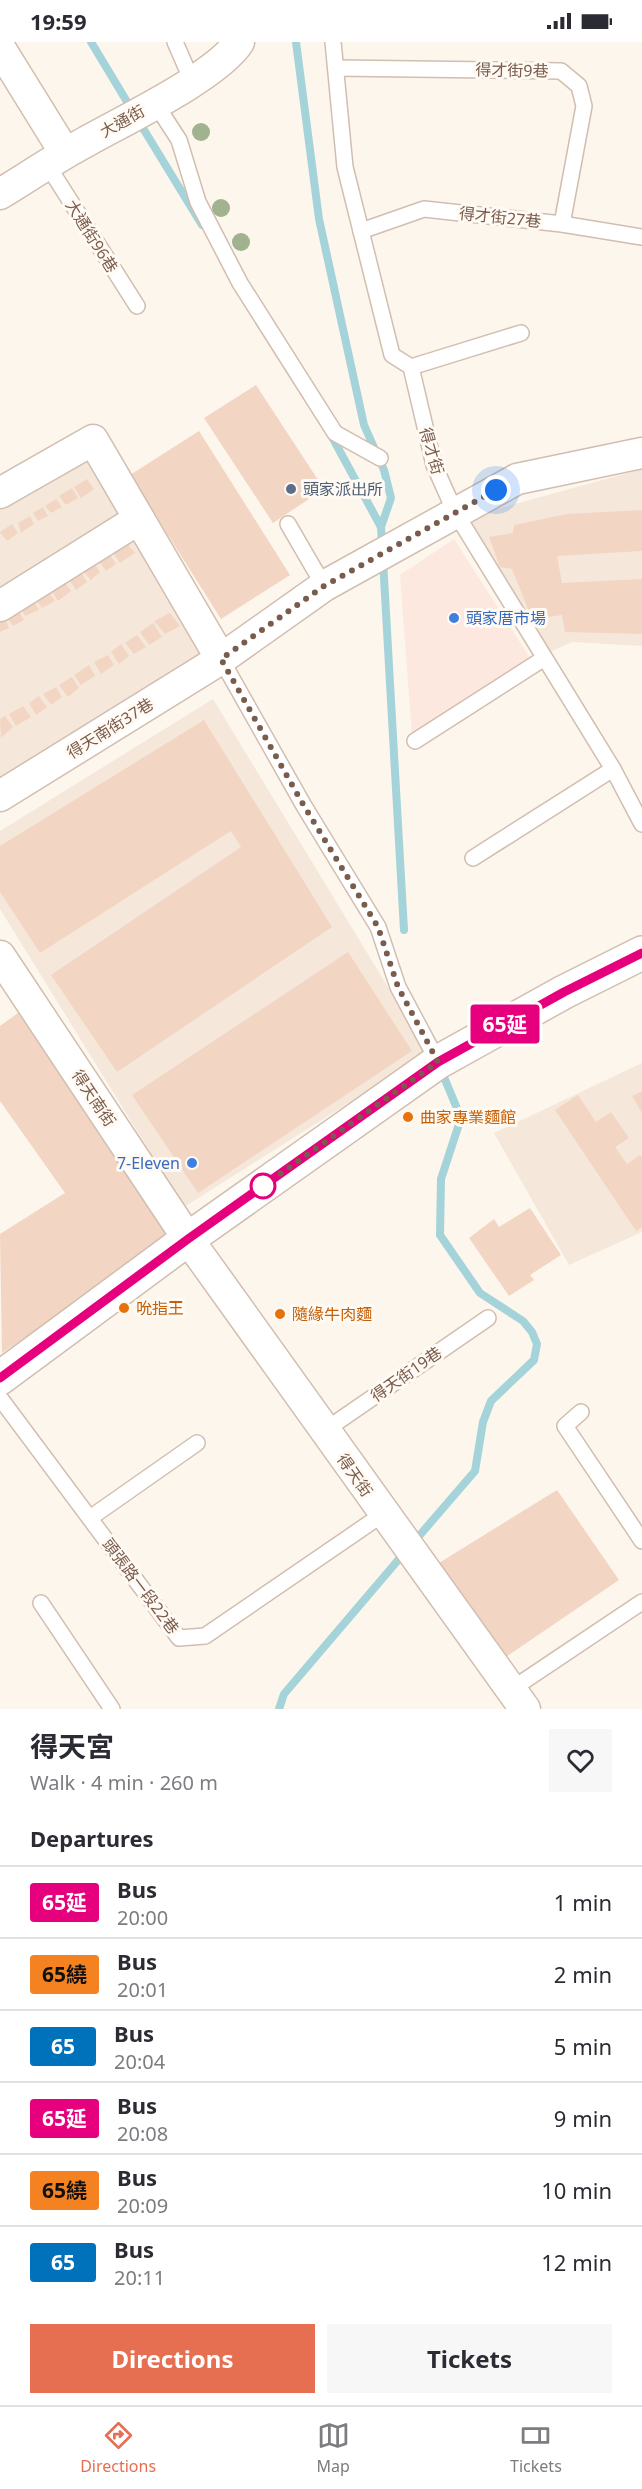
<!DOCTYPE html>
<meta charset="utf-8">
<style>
:root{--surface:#fff;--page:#f7f7f7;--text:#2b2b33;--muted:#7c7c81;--line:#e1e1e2;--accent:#e76f51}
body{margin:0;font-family:"Noto Sans","Noto Sans TC",sans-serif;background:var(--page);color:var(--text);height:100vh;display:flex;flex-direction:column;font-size:22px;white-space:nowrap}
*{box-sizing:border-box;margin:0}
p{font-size:20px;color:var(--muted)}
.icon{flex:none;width:33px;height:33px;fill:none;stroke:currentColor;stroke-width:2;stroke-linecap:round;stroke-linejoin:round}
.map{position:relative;height:1667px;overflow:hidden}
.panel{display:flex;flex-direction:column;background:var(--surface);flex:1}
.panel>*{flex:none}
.badge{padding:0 12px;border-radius:4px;font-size:21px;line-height:39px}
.you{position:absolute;width:30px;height:30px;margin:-15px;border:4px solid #fff;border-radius:50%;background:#1a73e8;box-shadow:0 0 0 9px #1a73e833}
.map>.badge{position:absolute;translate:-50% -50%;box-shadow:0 0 0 3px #fff}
h2{padding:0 30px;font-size:22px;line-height:54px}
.round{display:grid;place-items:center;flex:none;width:63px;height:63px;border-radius:0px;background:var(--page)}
.headline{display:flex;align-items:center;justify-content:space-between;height:102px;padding:0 30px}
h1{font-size:28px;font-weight:700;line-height:45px}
.cta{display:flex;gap:12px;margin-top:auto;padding:12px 30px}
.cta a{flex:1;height:69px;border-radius:0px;background:var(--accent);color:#fff;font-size:24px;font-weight:700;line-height:69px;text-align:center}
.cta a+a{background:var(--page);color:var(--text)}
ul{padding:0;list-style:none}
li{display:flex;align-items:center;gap:18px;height:72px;padding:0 30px;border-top:2px solid var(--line)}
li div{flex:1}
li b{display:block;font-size:22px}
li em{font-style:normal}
li .badge{min-width:66px;font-weight:700;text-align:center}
.status{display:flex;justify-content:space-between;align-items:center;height:42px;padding:0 30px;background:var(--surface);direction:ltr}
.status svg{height:16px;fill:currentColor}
.tab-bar{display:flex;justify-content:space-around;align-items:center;height:84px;border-top:2px solid var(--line);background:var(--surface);font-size:16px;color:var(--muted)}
.tab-bar a{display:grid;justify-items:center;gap:3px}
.tab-bar .current{color:var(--accent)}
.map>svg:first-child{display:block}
.residential{fill:#f5e8da}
.commercial{fill:#fde8e0}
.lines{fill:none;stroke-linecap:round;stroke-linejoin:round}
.stream{stroke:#a5d3da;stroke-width:8}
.building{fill:#f3d5c3}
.service-casing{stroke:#d1beb0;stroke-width:18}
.minor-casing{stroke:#d1beb0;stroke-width:33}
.tertiary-casing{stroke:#d1beb0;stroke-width:36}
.service{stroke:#fff;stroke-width:15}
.minor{stroke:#fff;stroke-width:30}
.tertiary{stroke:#fff;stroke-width:33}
.tree{fill:#a0b28e}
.line-casing{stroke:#fff;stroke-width:14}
.line{stroke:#e6007e;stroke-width:9}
.walk{stroke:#7a5c4d;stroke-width:6;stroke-dasharray:0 10.8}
.service-dot{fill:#5c6f8a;stroke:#fffaf3;stroke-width:2}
.shop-dot{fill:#3f7fe0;stroke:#fffaf3;stroke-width:2}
.food-dot{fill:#e8710a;stroke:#fffaf3;stroke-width:2}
.stop-dot{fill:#fff;stroke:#e6007e;stroke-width:3}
.labels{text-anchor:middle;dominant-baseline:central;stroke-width:6;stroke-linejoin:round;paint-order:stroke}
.street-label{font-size:16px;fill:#7a5c4d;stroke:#fffaf3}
.service-label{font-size:16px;fill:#4e5e75;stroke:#fffaf3;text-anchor:start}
.shop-label{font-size:16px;fill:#366cbe;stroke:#fffaf3;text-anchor:start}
.food-label{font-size:16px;fill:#c56008;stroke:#fffaf3;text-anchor:start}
</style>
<div class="status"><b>19:59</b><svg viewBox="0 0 49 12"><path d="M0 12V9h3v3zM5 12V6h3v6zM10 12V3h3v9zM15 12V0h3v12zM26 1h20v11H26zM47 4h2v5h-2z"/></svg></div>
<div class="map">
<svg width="642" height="1667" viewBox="0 0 642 1667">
<rect width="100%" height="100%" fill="#fdf6ec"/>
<g class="residential">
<path d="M 90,409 L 211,612 L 0,739 L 0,463 Z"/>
<path d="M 642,427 L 642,604 L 572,600 L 548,611 L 465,476 Z"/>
<path d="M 213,657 L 428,1011 L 184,1165 L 0,867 L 0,789 Z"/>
<path d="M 642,1021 L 642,1190 L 569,1223 L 494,1091 Z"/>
</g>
<path class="commercial" d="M 454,497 L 532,619 L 412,694 L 400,533 Z"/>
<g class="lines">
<g class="stream">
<path d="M 91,0 L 132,68"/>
<path d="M 296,0 L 319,177 L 364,383 L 384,428 L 391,456 L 381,485"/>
<path d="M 138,78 L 202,183"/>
<path d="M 331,393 L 381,485 L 382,503"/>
<path d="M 383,518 L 404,888"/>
<path d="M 413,1501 L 475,1429 L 483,1380 L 491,1359 L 534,1318 L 537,1302 L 532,1290 L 523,1279 L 480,1251 L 440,1193 L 441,1137 L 461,1076 L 441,1028"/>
<path d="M 279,1667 L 284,1652 L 405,1510"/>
</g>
</g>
<g class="building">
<path d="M 256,343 L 324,447 L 273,481 L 204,376 Z"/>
<path d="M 199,389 L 290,533 L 221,577 L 130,433 Z"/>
<path d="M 87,437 L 94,447 L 81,456 L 74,445 Z"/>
<path d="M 72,446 L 78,456 L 66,463 L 59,454 Z"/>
<path d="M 56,457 L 62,465 L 51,471 L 45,464 Z"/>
<path d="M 43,465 L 48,474 L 38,479 L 33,471 Z"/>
<path d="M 642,468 L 642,509 L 557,514 L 562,541 L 642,537 L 642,592 L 565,590 L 562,573 L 532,577 L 512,527 L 500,525 L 489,495 L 513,491 L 514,483 L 567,472 Z"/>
<path d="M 30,474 L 34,482 L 21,491 L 18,481 Z"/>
<path d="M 12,482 L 18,491 L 7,499 L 0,490 Z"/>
<path d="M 124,498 L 135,511 L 120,521 L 111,508 Z"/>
<path d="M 108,510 L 116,522 L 106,529 L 97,516 Z"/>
<path d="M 93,519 L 100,530 L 91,538 L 81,527 Z"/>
<path d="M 80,529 L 87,540 L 76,548 L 68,536 Z"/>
<path d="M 63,538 L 71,549 L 58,559 L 50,547 Z"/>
<path d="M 48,549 L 55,559 L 42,566 L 35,557 Z"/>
<path d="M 33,558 L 39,568 L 25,574 L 20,564 Z"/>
<path d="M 17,567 L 24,578 L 13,584 L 6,574 Z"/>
<path d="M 170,571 L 180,584 L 165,592 L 154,579 Z"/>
<path d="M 4,575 L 9,586 L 0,590 L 0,577 Z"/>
<path d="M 153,581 L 162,595 L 149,603 L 140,590 Z"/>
<path d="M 137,593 L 146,605 L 134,612 L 125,601 Z"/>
<path d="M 121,602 L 129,614 L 119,622 L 111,610 Z"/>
<path d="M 108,613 L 114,623 L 101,632 L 94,620 Z"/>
<path d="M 89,623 L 95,634 L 81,643 L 74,633 Z"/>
<path d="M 72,635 L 79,646 L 68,655 L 59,643 Z"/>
<path d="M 56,645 L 62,655 L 51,663 L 43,652 Z"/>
<path d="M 39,654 L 47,665 L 36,673 L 29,661 Z"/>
<path d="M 23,664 L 31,675 L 16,684 L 9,672 Z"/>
<path d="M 5,674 L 13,685 L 1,696 L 0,677 Z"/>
<path d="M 204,678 L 332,885 L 117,1030 L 51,933 L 241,805 L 231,789 L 40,911 L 0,850 L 0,804 Z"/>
<path d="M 348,910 L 412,1009 L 198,1151 L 132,1053 Z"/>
<path d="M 22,968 L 168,1172 L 164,1195 L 121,1230 L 2,1311 L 0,1192 L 65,1151 L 0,1059 L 0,984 Z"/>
<path d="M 642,1049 L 642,1071 L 632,1054 Z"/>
<path d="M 578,1053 L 596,1080 L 611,1070 L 629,1096 L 615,1105 L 627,1122 L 640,1113 L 642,1115 L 642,1185 L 636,1189 L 555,1068 Z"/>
<path d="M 530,1166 L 561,1213 L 530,1233 L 534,1238 L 509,1254 L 469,1196 L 494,1177 L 499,1185 Z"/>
<path d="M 557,1448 L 619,1538 L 503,1617 L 434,1524 Z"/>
</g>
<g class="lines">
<g class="service-casing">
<g id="service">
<path d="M 175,0 L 192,39"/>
<path d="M 333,0 L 345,125 L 392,313 L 411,325 L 434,423 L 455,470 L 613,727 L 642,782"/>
<path d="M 336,26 L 561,29 L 579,44 L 584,64 L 562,182"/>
<path d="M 155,61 L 179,98 L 198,160 L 240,241 L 335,391 L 380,416"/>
<path d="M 48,124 L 137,264"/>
<path d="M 361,189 L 424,167 L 562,182 L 642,195"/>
<path d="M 411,325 L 521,291"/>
<path d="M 288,482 L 324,544"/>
<path d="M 221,617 L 304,764 L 378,885 L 398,945 L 438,1020"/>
<path d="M 415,699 L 543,617"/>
<path d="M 473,816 L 613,727"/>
<path d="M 0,1356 L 179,1596 L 205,1594 L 383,1472"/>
<path d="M 581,1370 L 565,1384 L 642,1499"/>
<path d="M 324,1389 L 488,1276"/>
<path d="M 90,1476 L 197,1401"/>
<path d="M 41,1561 L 112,1667"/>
<path d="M 512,1647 L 642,1560"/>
</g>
</g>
<g class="minor-casing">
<g id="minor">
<path d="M 0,6 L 65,111"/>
<path d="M 0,152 C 28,135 54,117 82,102 C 122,79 216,35 239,0"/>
<path d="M 0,451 L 93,398 L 221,617"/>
<path d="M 0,564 L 139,477"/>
<path d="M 0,754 L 221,617 L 324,544 L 517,437 L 642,411"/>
<path d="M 0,914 L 188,1197 L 525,1667"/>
</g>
</g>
<g class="tertiary-casing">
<path id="tertiary" d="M 0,1336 L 188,1197 L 438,1020 L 564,950 L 642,911"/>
</g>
<use href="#service" class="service"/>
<use href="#minor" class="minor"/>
<use href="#tertiary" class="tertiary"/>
</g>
<g class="tree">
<circle cx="201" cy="90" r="9"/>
<circle cx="221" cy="166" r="9"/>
<circle cx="241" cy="200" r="9"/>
</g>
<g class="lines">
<g class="line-casing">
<path id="line" d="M 0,1336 L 188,1197 L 438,1020 L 564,950 L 642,911"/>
</g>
<use href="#line" class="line"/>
<path class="walk" d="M 263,1144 L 438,1020 L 398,945 L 378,885 L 304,764 L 221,617 L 324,544 L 496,448"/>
</g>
<circle class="service-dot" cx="291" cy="447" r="6"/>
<g class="shop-dot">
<circle cx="454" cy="576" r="6"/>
<circle cx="192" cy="1121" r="6"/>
</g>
<g class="food-dot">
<circle cx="408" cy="1075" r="6"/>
<circle cx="124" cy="1266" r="6"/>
<circle cx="280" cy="1272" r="6"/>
</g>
<circle class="stop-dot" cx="263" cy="1144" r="12"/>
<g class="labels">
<g class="street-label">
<text transform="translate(512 28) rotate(1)">得才街9巷</text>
<text transform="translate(122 79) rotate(-29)">大通街</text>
<text transform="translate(500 175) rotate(6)">得才街27巷</text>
<text transform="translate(92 194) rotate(58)">大通街96巷</text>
<text transform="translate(432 409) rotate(74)">得才街</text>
<text transform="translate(110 686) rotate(-32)">得天南街37巷</text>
<text transform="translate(94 1056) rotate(56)">得天南街</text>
<text transform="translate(406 1332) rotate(-35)">得天街19巷</text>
<text transform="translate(355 1433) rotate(55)">得天街</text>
<text transform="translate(141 1544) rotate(53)">頭張路一段22巷</text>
</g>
<g class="service-label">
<text x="303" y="447">頭家派出所</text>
</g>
<g class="shop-label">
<text x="466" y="576">頭家厝市場</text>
<text x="180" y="1121" text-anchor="end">7-Eleven</text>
</g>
<g class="food-label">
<text x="420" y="1075">曲家專業麵館</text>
<text x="136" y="1266">吮指王</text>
<text x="292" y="1272">隨緣牛肉麵</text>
</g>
</g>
</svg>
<div class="you" style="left:496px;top:448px"></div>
<b class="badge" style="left:505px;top:982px;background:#e6007e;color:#fff">65延</b>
</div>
<section class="panel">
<div class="headline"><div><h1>得天宮</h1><p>Walk · 4 min · 260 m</p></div><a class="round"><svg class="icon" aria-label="heart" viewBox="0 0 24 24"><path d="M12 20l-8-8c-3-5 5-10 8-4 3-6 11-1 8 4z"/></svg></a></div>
<h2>Departures</h2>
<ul>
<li><span class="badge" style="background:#e6007e;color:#fff">65延</span><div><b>Bus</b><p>20:00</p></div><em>1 min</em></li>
<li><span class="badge" style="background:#f58220;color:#111">65繞</span><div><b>Bus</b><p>20:01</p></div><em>2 min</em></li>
<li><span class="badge" style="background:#0072bc;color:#fff">65</span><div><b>Bus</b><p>20:04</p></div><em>5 min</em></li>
<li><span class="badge" style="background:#e6007e;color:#fff">65延</span><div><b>Bus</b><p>20:08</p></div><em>9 min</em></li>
<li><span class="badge" style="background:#f58220;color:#111">65繞</span><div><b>Bus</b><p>20:09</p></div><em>10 min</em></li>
<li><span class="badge" style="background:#0072bc;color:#fff">65</span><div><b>Bus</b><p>20:11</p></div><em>12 min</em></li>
</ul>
<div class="cta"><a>Directions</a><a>Tickets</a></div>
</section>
<nav class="tab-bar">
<a class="current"><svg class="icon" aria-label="directions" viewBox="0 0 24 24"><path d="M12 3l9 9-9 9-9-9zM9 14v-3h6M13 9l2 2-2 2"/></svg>Directions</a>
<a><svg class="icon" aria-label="map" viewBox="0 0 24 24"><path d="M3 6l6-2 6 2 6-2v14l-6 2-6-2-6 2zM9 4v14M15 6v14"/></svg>Map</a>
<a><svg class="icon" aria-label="tickets" viewBox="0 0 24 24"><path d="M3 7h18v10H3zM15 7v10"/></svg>Tickets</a>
</nav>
